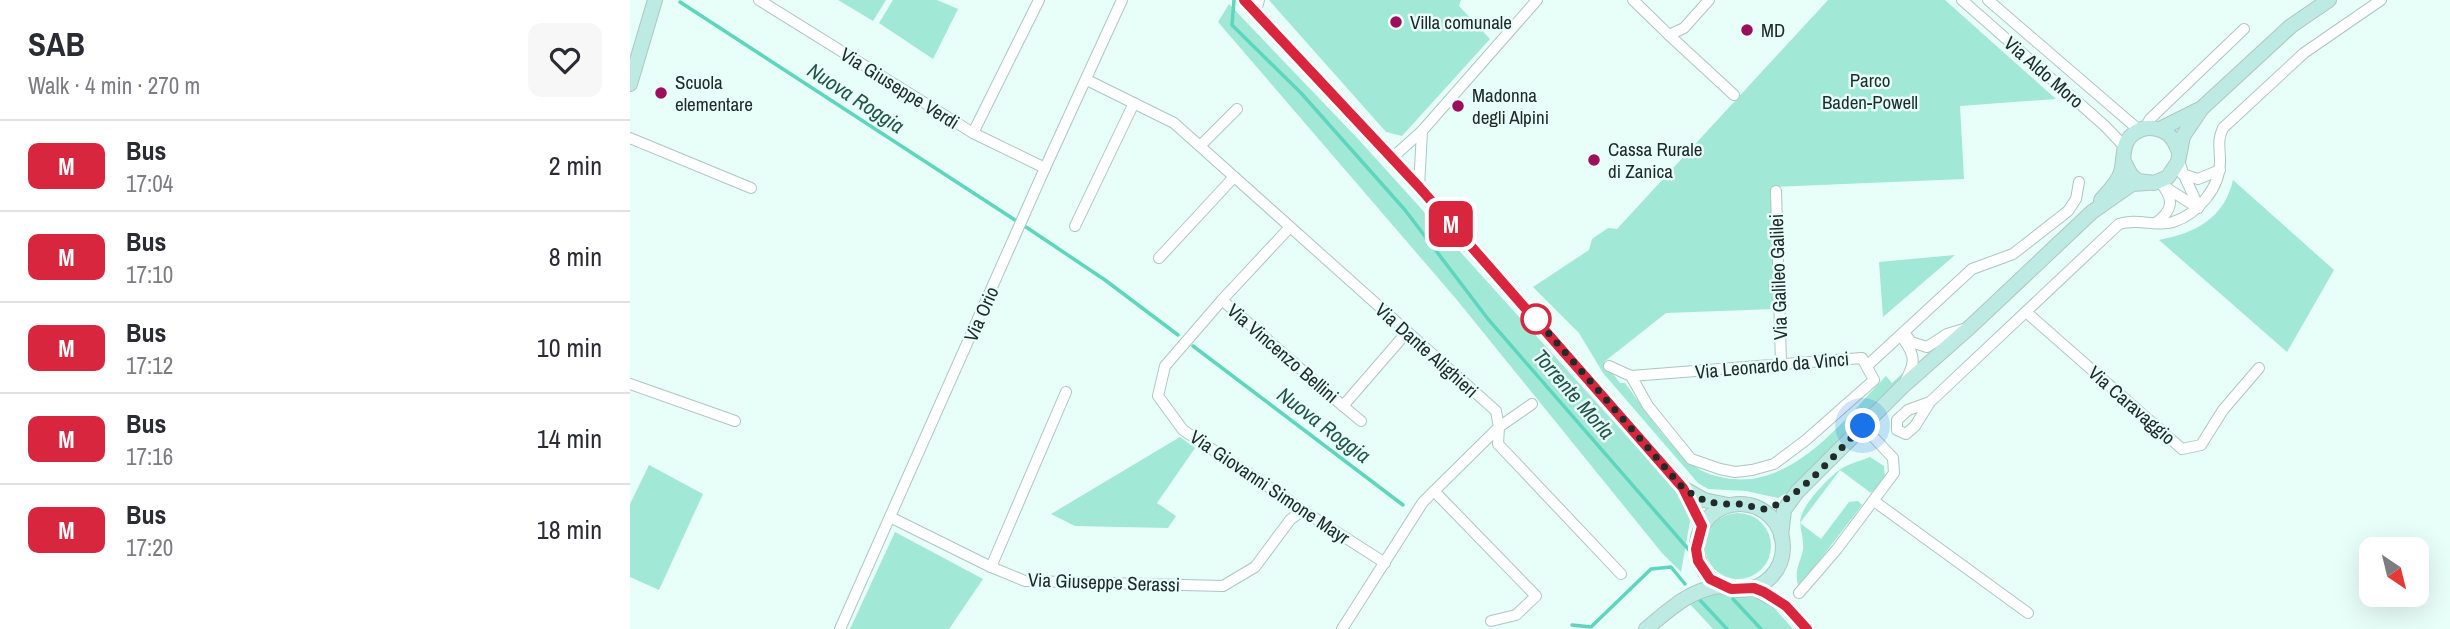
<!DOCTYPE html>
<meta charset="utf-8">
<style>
:root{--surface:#fff;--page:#f7f7f7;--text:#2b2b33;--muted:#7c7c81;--line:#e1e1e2}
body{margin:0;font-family:"Archivo Narrow",sans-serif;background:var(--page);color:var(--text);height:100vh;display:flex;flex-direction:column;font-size:26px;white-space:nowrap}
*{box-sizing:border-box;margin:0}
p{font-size:23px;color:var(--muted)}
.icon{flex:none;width:38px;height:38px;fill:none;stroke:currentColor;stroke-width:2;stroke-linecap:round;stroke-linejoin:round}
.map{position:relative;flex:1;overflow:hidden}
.details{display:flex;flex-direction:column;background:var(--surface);width:630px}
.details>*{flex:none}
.badge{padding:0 14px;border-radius:10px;font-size:24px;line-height:46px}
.needle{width:46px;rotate:145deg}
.fabs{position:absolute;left:1729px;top:537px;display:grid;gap:14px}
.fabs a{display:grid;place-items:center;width:70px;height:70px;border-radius:14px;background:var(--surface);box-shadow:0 7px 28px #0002;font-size:35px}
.you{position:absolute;width:35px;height:35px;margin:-18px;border:5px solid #fff;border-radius:50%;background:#1a73e8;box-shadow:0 0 0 10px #1a73e833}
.map>.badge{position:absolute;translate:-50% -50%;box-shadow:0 0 0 4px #fff}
.round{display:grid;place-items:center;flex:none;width:74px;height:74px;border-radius:14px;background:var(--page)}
.summary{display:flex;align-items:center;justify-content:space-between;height:119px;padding:0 28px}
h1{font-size:33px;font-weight:700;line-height:52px}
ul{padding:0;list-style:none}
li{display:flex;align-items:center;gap:21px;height:91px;padding:0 28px;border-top:2px solid var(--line)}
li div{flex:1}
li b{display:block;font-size:26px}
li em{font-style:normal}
li .badge{min-width:77px;font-weight:700;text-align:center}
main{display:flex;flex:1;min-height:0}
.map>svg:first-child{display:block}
.green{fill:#a2e8d7}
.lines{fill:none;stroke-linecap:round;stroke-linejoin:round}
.stream{stroke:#5dd6bd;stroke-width:3.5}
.street-casing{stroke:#acc7c0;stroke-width:12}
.secondary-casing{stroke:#acc7c0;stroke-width:16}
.street{stroke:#fff;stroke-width:10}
.secondary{stroke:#bdebe3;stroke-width:14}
.line-casing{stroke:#fff;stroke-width:16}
.line{stroke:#d7263d;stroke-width:10}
.walk{stroke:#212b29;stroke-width:7;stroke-dasharray:0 12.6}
.poi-dot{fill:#9d0f5c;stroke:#e8fef8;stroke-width:2.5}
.stop-dot{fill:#fff;stroke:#d7263d;stroke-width:3.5}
.labels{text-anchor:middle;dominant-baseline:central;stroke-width:5;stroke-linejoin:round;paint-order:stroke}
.poi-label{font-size:19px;fill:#212b29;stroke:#e8fef8;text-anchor:start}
.street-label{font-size:19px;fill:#212b29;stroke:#e8fef8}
.park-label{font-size:19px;fill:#1a2f2a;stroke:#e8fef8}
.water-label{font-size:21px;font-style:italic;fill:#23554b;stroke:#e8fef8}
</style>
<main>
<section class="details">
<div class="summary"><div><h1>SAB</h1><p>Walk · 4 min · 270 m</p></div><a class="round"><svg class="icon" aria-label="heart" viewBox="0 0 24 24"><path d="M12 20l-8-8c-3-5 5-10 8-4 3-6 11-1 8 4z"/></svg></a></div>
<ul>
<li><span class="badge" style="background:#d7263d;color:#fff">M</span><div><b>Bus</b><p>17:04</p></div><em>2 min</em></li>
<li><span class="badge" style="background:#d7263d;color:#fff">M</span><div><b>Bus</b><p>17:10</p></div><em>8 min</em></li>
<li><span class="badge" style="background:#d7263d;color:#fff">M</span><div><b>Bus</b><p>17:12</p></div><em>10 min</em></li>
<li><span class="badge" style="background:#d7263d;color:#fff">M</span><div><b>Bus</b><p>17:16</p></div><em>14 min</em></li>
<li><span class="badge" style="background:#d7263d;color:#fff">M</span><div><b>Bus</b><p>17:20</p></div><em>18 min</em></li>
</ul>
</section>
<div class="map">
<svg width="1820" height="629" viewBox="0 0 1820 629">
<rect width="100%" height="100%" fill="#e8fef8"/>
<g class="green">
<path d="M 208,0 L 256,0 L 243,21 Z"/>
<path d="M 263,0 L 307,0 L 328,9 L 303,59 L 249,23 Z"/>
<path d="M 639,0 L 831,0 L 829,6 L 860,39 L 772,136 L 756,132 Z"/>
<path d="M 1198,0 L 1315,0 L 1426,99 L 1330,106 L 1334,179 L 1141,187 L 1144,309 L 1036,313 L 974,362 L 990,383 L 995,383 C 1015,410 1036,443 1063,465 C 1074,474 1088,477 1102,479 C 1166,486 1216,417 1256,376 L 1262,383 L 1276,370 L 1274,377 L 1165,488 L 1148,498 L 1116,491 L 1078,489 L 1068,483 L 973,373 L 949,333 L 903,287 L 959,250 L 962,239 L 978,228 L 987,229 Z"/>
<path d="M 599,4 L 730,141 L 1051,496 L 1060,521 L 1051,572 L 1032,553 L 827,300 L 588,22 Z"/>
<path d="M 1603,180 L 1704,270 L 1657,352 L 1529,240 C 1565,233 1594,219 1603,180 Z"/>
<path d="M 1325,255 L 1253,317 L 1249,262 Z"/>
<path d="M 550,437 L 565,448 L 527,503 L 546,516 L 538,528 L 445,526 L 421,514 Z"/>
<path d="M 1240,457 L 1254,466 L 1255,478 L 1241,493 L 1210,470 L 1170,523 L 1191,539 L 1219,502 L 1228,501 L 1232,505 L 1169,587 C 1163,572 1170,564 1173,550 C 1174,540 1171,532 1170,523 C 1170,506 1197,480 1209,470 C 1218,464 1230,461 1240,457 Z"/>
<path d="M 19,465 L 73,494 L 29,590 L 0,577 L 0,504 Z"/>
<circle cx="1108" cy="546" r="33"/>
<path d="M 265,532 L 353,579 L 319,629 L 220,629 Z"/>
<path d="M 1073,590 L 1114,593 L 1139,602 L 1163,629 L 1083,629 L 1058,602 Z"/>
</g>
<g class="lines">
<g class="stream">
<path d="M 604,0 L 602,25 L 671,93 L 775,210 L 858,319 L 1059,550"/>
<path d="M 50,2 L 385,220"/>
<path d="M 396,227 L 475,280 L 548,335"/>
<path d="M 563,346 L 773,505"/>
<path d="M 1068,598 L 1097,629"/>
<path d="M 1103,599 L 1131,629"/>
<path d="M 942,625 L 961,627 L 1021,569 L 1041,567 L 1055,584"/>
</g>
<g class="street-casing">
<g id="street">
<path d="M 129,0 L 343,133 L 415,168"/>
<path d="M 1003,0 L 1039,35 L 1054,28 L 1079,0"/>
<path d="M 1332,0 L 1475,126 L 1494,146"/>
<path d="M 1358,0 L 1509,130"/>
<path d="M 626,11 L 629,0"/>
<path d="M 1039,35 L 1104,95"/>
<path d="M 457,80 L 544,123 L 866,411 L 869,427 L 868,444 L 991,574"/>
<path d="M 1515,128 L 1520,119 L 1614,29"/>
<path d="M 343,133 L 409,0"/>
<path d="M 0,138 L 121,188"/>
<path d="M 570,146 L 607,109"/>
<path d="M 762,158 L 792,131 L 907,0"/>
<path d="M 1549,159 C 1552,177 1563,190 1568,208"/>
<path d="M 1552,174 L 1568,179 L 1590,170"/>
<path d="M 789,187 L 792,131"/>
<path d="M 1535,187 L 1568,208"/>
<path d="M 1146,191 L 1151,363"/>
<path d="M 1526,223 C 1544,209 1544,199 1530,182"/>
<path d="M 445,226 L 504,103"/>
<path d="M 660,227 L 592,300 L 535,366 L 528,396 L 553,430 L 660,501 L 670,512 L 680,515 L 755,563"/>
<path d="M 529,258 L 604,177"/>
<path d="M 592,300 L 713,406 L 777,332"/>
<path d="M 1396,312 L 1552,449 L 1571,445 L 1593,410 L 1629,368"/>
<path d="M 1274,332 L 1281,342 L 1297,347 L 1317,334 L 1337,328"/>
<path d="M 1274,340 C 1287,358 1284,364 1275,382"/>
<path d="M 1238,365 L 1342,269 L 1383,254 L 1438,211 L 1446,199 L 1449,182"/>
<path d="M 979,366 L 1001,376 L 1018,406 L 1061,459 L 1090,469 L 1105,472 L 1122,470 L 1144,464 L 1176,440 L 1244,380 L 1232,358 L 1001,376"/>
<path d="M 0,384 L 105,421"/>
<path d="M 1300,402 L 1278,410 L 1267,420 L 1267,430 L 1276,434 L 1285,426 L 1300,402 L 1489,224 C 1507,218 1525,227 1543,222 C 1568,214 1591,187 1590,160 C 1590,147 1587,141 1593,128 L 1674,53 L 1751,0"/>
<path d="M 713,406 L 731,421"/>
<path d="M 804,491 L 906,596 L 886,615 L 861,621"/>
<path d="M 1244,501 L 1398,613"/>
<path d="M 260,517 L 361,567 L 395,581 L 593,586 L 625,567 L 660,520 L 670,512"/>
<path d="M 361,567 L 436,392"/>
<path d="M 1169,593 L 1207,549 L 1264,473 L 1263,458 L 1233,426"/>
<path d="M 210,629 L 415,168 L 492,0"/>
<path d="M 712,629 L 793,502 L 869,427 L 902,404"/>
</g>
</g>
<g class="secondary-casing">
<g id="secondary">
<path d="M 614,0 L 789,187 L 1053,488 L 1074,500 L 1098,505"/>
<path d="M 0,84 L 25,0"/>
<path d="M 1530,129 L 1568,110"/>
<path d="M 1493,160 L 1501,175 L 1508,181 L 1524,183 L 1538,177 L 1548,162 L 1553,136 L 1572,108 L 1661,26 L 1699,0"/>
<path d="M 1471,200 C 1477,193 1485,185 1489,177 C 1497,162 1488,143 1506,132 C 1512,128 1520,127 1527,129 C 1540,132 1545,141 1549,152"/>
<path d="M 1054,489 L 1072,526"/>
<circle cx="1110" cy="547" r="43"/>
<path d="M 1151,536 L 1154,510 L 1167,492 L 1272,387 L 1340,327 L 1462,212 L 1502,184 L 1517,183"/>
<path d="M 1124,588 L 1156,606 L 1177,629"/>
<path d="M 1016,629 C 1039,610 1059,590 1090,586"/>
</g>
</g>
<use href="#street" class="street"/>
<use href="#secondary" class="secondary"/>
</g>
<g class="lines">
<g class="line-casing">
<path id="line" d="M 614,0 L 789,187 L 1053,488 L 1072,526 L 1066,549 L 1068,561 L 1080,579 L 1101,589 L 1124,588 L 1134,592 L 1156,606 L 1177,629"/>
</g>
<use href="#line" class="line"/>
<path class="walk" d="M 906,319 L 900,312 L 1053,488 C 1073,502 1084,505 1108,504 C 1117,503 1126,510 1134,509 C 1165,504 1210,448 1233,426"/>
</g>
<g class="poi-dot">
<circle cx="766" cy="22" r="7"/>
<circle cx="1117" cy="30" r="7"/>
<circle cx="31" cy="93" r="7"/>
<circle cx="828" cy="106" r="7"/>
<circle cx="964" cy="160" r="7"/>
</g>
<circle class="stop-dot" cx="906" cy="319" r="14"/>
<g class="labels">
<g class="poi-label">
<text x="780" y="22">Villa comunale</text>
<text x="1131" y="30">MD</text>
<text x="45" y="82">Scuola<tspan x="45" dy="22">elementare</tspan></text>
<text x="842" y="95">Madonna<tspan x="842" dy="22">degli Alpini</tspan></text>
<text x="978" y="149">Cassa Rurale<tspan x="978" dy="22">di Zanica</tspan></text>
</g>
<g class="street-label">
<text transform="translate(1414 72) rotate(41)">Via Aldo Moro</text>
<text transform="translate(270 88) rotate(32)">Via Giuseppe Verdi</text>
<text transform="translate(1148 277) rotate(-92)">Via Galileo Galilei</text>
<text transform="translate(351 314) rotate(-66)">Via Orio</text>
<text transform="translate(797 350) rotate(42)">Via Dante Alighieri</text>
<text transform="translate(653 353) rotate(41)">Via Vincenzo Bellini</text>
<text transform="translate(1142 365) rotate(-5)">Via Leonardo da Vinci</text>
<text transform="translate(1502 405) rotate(41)">Via Caravaggio</text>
<text transform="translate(640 487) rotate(34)">Via Giovanni Simone Mayr</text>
<text transform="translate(474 582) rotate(2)">Via Giuseppe Serassi</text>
</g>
<g class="park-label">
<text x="1240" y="80">Parco<tspan x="1240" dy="22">Baden-Powell</tspan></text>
</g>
<g class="water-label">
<text transform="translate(226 98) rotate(33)">Nuova Roggia</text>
<text transform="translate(944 394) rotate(49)">Torrente Morla</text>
<text transform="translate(694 425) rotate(37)">Nuova Roggia</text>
</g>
</g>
</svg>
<div class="fabs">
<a><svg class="needle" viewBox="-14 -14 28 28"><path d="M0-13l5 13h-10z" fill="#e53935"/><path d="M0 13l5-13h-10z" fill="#7c7c81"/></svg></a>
</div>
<div class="you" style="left:1233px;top:426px"></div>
<b class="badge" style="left:821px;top:224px;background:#d7263d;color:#fff">M</b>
</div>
</main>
